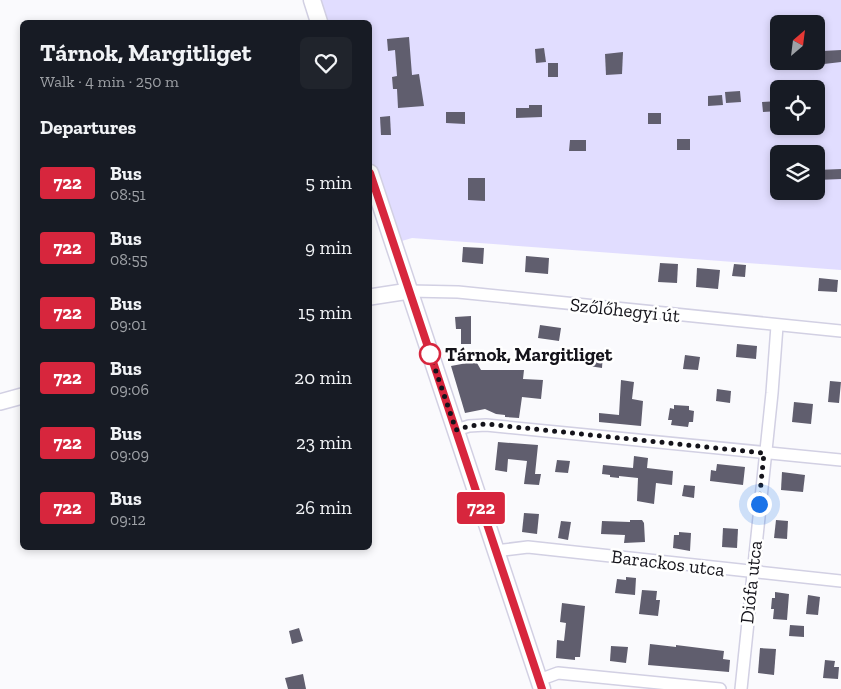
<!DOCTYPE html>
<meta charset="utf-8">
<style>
:root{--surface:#171b24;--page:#20242c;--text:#f1f3f6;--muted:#9ea1a6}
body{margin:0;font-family:"Zilla Slab",serif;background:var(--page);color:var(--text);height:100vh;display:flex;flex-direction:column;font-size:19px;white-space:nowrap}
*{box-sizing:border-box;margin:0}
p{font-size:16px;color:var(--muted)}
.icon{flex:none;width:28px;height:28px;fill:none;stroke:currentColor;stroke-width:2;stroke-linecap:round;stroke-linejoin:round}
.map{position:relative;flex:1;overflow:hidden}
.drawer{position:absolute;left:20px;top:20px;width:352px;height:530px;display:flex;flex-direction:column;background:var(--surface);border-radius:8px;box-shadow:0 2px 8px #0003}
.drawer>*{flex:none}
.badge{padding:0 10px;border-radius:4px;font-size:18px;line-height:32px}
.needle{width:32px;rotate:28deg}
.buttons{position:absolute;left:770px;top:15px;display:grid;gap:10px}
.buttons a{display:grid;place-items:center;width:55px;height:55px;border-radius:8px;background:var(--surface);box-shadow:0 2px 8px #0003;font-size:25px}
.you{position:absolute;width:25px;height:25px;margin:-12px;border:4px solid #fff;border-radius:50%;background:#1a73e8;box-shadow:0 0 0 8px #1a73e833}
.map>.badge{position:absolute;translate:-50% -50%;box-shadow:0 0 0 2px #fff}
h2{padding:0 20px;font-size:19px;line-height:45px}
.round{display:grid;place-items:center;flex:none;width:52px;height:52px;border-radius:8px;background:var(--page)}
.headline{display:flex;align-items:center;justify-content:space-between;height:85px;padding:0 20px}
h1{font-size:24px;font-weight:800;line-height:38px}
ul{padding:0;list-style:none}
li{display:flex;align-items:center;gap:15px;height:65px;padding:0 20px}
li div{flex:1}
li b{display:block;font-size:19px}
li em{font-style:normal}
li .badge{min-width:55px;font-weight:700;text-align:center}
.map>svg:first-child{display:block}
.green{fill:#e1ddff;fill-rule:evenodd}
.building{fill:#605e6e}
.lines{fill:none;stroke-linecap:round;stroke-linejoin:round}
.minor-casing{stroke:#d2d0e3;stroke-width:14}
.tertiary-casing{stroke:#d2d0e3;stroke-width:18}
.secondary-casing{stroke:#d2d0e3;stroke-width:19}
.minor{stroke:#fff;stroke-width:11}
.tertiary{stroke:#fff;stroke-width:15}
.secondary{stroke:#fff;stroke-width:16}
.line-casing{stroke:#fff;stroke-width:11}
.line{stroke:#d7263d;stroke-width:8}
.walk{stroke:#15141b;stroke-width:5;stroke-dasharray:0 9}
.stop-dot{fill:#fff;stroke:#d7263d;stroke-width:2.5}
.labels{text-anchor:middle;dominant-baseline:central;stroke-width:5;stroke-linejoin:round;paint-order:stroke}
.street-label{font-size:19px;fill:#15141b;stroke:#fff}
.stop-label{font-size:19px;font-weight:bold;fill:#15141b;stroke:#fff;text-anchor:start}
</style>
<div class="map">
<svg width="841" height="689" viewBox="0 0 841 689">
<rect width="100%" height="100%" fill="#fafafd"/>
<path class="green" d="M 306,0 L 841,0 L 841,270 L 412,238 L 388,245 L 370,190 L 370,22 L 314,22 ZM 779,24 L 816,24 L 816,61 L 779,61 ZM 779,89 L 816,89 L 816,126 L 779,126 ZM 779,154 L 816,154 L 816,191 L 779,191 Z"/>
<g class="building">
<path d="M 409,37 L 412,75 L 419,74 L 424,106 L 398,108 L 397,89 L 393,89 L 392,77 L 397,76 L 395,50 L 388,51 L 387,39 Z"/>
<path d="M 544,48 L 546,62 L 536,63 L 535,49 Z"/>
<path d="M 841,50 L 841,62 L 824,64 L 823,51 Z"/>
<path d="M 623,52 L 622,74 L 606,75 L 605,54 Z"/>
<rect x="548" y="63" width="10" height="14"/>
<path d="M 740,91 L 741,102 L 726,103 L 725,92 Z"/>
<path d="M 722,95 L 723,105 L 708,106 L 708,96 Z"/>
<path d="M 779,101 L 779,111 L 763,112 L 762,102 Z"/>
<path d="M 529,105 L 542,105 L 542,117 L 516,118 L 516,108 L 529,108 Z"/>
<path d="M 446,112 L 465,112 L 465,124 L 446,123 Z"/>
<rect x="648" y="113" width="13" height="11"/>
<path d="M 390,116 L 391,135 L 381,135 L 380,117 Z"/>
<rect x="677" y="139" width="13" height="11"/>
<path d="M 570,140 L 586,140 L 586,151 L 569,151 Z"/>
<path d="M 841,169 L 841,179 L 817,180 L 817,170 Z"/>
<path d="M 468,178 L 485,178 L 485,201 L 468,200 Z"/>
<path d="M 463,247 L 484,248 L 483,264 L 462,262 Z"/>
<path d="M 526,256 L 549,258 L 548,274 L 525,272 Z"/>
<path d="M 660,263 L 678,264 L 677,283 L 658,282 Z"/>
<path d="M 734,264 L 746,265 L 745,277 L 732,276 Z"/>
<path d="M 697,268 L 720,270 L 718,289 L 696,287 Z"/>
<path d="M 819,278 L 838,280 L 837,292 L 818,291 Z"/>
<path d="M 471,316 L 471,344 L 461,344 L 461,329 L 456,329 L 455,317 Z"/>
<path d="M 540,325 L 561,328 L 559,341 L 538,338 Z"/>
<path d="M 737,344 L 757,346 L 756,359 L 736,357 Z"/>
<path d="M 591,350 L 603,352 L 602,368 L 589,366 Z"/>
<path d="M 685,355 L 700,357 L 698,370 L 683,369 Z"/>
<path d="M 467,363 L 477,363 L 481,370 L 524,370 L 523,379 L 543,380 L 541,399 L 522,397 L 519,418 L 505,417 L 505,415 L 496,414 L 485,409 L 465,413 L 451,366 Z"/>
<path d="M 621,380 L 634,382 L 632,399 L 643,401 L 641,426 L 599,422 L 599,413 L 619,415 Z"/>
<path d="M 830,381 L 841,382 L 839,403 L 828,402 Z"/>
<path d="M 717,389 L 731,391 L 730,403 L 716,401 Z"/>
<path d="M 794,402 L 813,404 L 811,424 L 792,422 Z"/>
<path d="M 674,405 L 689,406 L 689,410 L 694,411 L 693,422 L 689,422 L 688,427 L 671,425 L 672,420 L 668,420 L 670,408 L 674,409 Z"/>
<path d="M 498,442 L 538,445 L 535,474 L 541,474 L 539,485 L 524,484 L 527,461 L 508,459 L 507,472 L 495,470 Z"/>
<path d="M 634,456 L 648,458 L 647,468 L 673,471 L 672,485 L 656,483 L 654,504 L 637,501 L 638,478 L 619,476 L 619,478 L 610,477 L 610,475 L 602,474 L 603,465 L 633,468 Z"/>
<path d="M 557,460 L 570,461 L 568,473 L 555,472 Z"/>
<path d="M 717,464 L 745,467 L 743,485 L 710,481 L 711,470 L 716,471 Z"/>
<path d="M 782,472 L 805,475 L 803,492 L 781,490 Z"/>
<path d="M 684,485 L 695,486 L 694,498 L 682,496 Z"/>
<path d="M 524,513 L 539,514 L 537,534 L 522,532 Z"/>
<path d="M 630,520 L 642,520 L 644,523 L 645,542 L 624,543 L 625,535 L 601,534 L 602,521 L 630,522 Z"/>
<path d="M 776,520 L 788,521 L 787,539 L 774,538 Z"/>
<path d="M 561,521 L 571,522 L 568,540 L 558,538 Z"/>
<path d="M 723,528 L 738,529 L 737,548 L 722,547 Z"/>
<path d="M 679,532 L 691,533 L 690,551 L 673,548 L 674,535 L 679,535 Z"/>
<path d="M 626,577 L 636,578 L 635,595 L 615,593 L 617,579 L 626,580 Z"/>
<path d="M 642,590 L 657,591 L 656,600 L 660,600 L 658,616 L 639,614 Z"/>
<path d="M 775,592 L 789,594 L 787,620 L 773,619 L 774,609 L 771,609 L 772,598 L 775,598 Z"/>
<path d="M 808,595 L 820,597 L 818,615 L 806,614 Z"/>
<path d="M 562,603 L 585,606 L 580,657 L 575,657 L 575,660 L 556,658 L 557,640 L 564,641 L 566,623 L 560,622 Z"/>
<path d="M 790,625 L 804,626 L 804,637 L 789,636 Z"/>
<path d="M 299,628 L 303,641 L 292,644 L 289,631 Z"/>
<path d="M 650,644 L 676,647 L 676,645 L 724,651 L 723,659 L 730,660 L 729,672 L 648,665 Z"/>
<path d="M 611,646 L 628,647 L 626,663 L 610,661 Z"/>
<path d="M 760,648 L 776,649 L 774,675 L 758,673 Z"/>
<path d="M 825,660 L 835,661 L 834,667 L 839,667 L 838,679 L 823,678 Z"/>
<path d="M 303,674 L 306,689 L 288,689 L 285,678 Z"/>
</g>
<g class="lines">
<g class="minor-casing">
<g id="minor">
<path d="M 409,291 L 458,292 L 841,331"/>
<path d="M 456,430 L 469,426 L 486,425 L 841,460"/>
<path d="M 495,551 L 528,547 L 841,581"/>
<path d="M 539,680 L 558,673 L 720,689"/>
<path d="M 741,689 L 772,393 L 777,326"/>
</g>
</g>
<g class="tertiary-casing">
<g id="tertiary">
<path d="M 370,297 L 409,291"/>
<path d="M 0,402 L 22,396"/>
</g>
</g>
<g class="secondary-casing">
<g id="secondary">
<path d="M 312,0 L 319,22"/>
<path d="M 370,173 L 542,689"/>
</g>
</g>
<use href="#minor" class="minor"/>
<use href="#tertiary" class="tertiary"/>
<use href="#secondary" class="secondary"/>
</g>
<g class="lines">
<g class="line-casing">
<path id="line" d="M 370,173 L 542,689"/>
</g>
<use href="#line" class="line"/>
<path class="walk" d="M 430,354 L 456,430 L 469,426 L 486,424 L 764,453 L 759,504"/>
</g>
<circle class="stop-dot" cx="430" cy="354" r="10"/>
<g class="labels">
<g class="street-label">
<text transform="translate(625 310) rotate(6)">Szőlőhegyi út</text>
<text transform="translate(668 563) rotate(7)">Barackos utca</text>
<text transform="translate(751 582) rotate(-84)">Diófa utca</text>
</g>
<g class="stop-label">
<text x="445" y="354">Tárnok, Margitliget</text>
</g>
</g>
</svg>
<div class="buttons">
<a><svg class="needle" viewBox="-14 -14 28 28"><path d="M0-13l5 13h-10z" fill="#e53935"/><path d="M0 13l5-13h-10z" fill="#9ea1a6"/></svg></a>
<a><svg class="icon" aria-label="locate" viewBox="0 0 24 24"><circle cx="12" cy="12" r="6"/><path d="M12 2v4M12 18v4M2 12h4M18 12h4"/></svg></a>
<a><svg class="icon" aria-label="layers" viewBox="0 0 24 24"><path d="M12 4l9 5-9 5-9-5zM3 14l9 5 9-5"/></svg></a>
</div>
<div class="you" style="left:759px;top:504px"></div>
<b class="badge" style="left:481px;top:508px;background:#d7263d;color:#fff">722</b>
<section class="drawer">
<div class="headline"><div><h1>Tárnok, Margitliget</h1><p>Walk · 4 min · 250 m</p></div><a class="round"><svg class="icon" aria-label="heart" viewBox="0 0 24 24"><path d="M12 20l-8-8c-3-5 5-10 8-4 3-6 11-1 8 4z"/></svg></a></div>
<h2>Departures</h2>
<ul>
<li><span class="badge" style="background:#d7263d;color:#fff">722</span><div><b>Bus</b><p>08:51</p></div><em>5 min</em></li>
<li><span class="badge" style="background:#d7263d;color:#fff">722</span><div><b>Bus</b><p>08:55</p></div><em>9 min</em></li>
<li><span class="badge" style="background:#d7263d;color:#fff">722</span><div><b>Bus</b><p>09:01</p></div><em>15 min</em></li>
<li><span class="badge" style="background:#d7263d;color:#fff">722</span><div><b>Bus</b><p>09:06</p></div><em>20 min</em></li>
<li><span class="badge" style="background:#d7263d;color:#fff">722</span><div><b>Bus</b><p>09:09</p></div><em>23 min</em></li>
<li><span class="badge" style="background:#d7263d;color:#fff">722</span><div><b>Bus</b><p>09:12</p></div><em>26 min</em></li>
</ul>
</section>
</div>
